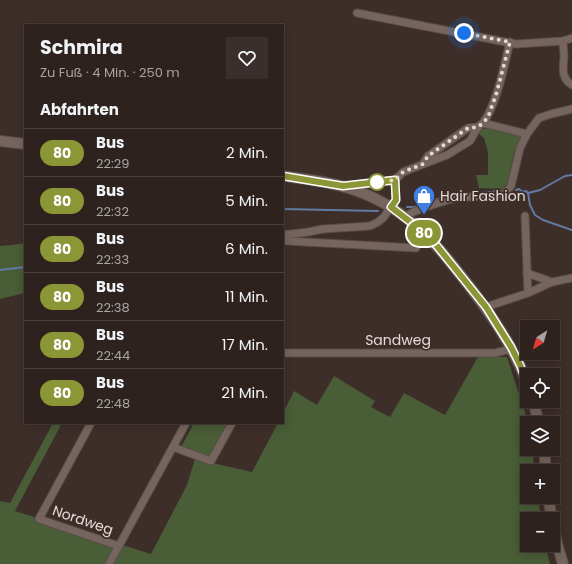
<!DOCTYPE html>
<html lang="de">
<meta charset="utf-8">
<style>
:root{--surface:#2e221f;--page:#3a2f2c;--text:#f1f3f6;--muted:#a7a4a4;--line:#493f3d}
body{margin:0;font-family:Poppins,sans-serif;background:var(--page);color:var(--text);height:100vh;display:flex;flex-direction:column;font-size:15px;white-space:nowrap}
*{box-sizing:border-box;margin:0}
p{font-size:13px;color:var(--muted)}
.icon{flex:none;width:22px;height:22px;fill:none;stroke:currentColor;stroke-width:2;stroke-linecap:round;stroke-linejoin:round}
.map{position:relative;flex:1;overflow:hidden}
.side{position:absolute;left:24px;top:24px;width:260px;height:400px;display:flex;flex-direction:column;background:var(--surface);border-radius:0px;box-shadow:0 2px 10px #0003,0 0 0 1px var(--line)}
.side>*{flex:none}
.badge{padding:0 8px;border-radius:13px;font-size:14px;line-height:26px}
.needle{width:26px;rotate:217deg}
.buttons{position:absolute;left:520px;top:320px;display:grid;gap:8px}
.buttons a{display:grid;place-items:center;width:40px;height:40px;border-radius:0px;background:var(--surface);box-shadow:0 2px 10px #0003,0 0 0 1px var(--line);font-size:20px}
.you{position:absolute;width:20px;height:20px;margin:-10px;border:3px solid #fff;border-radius:50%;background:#1a73e8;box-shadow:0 0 0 6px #1a73e833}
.map>.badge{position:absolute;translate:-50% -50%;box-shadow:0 0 0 2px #fff}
h2{padding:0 16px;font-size:15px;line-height:36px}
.round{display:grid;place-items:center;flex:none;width:42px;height:42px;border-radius:0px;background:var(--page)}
.head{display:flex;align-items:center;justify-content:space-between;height:68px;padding:0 16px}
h1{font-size:19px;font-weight:700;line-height:30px}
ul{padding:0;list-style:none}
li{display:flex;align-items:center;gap:12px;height:48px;padding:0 16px;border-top:1px solid var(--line)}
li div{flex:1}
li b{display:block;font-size:15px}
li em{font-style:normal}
li .badge{min-width:44px;font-weight:700;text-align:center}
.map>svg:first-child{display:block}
.green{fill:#495d36}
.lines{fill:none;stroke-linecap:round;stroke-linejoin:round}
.stream{stroke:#607ca3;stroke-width:2}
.minor-casing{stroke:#594d48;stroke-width:9}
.secondary-casing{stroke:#594d48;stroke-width:12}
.minor{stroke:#76655f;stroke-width:7}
.secondary{stroke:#76655f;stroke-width:10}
.line-casing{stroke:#fff;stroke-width:9}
.line{stroke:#8d9637;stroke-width:6}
.walk{stroke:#e3dad6;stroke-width:4;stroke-dasharray:0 7.2}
.stop-dot{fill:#fff;stroke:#8d9637;stroke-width:2}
.labels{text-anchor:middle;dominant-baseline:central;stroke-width:3.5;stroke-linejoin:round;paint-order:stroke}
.poi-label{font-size:14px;fill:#e3dad6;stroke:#3d2e29;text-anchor:start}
.street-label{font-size:14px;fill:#e3dad6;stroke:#3d2e29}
</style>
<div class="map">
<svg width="572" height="564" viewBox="0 0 572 564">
<rect width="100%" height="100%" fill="#3d2e29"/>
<g class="green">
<path d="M 489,128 L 522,136 L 514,153 L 508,181 L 504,189 L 479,188 L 476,175 L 488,175 L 488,152 L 484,138 L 478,133 L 482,129 Z"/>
<path d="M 25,243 L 25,293 L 0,299 L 0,246 L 12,245 Z"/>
<path d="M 478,357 L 507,357 L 528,422 L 527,449 L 532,449 L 535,471 L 527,471 L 527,497 L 538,497 L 541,519 L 527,519 L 527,545 L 545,545 L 550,564 L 0,564 L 0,501 L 10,503 L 53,423 L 62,423 L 15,511 L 151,554 L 187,485 L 195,459 L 252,472 L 278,423 L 283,423 L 283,413 L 294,391 L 317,405 L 334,376 L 375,401 L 371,407 L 390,417 L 404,393 L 445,415 Z"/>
<path d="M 194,423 L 228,423 L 210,457 L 181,447 Z"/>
</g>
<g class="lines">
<g class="stream">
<path d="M 516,190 L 519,189 L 523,192 L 526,191 L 528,193 L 530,205 L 535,215 L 543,220 L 572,230"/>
<path d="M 481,193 L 498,191"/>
<path d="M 528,193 L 540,190 L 565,176 L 572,175"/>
<path d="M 407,207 L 415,207 L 429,201 L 451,196"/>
<path d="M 283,209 L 378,211"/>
<path d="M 0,270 L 25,267"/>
</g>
<g class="minor-casing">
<g id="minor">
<path d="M 357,13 L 516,44 L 563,41 L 572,38"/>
<path d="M 563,41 C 563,46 564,51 564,57 C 563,67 561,79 572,85"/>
<path d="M 483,123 C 497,104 504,66 510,42"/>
<path d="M 423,164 L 428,156 L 468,128 L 478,127"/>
<path d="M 347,186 L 395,180 L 403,172 L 447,155 L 470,141 L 478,127 L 483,123 L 527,134 L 539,118 L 551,114 L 572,109"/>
<path d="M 525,216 L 528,293"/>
<path d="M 405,217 L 413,212 L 429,206 L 451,199 L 466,197 L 494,196 L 506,193 L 511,186 L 520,148 L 527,134"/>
<path d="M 283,235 L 308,232 L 323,229 L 370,226 L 378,222 L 384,217 L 396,200 L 395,180"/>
<path d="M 287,241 L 416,248"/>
<path d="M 527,273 L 552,282"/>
<path d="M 486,307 L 528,293 L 552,282 L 572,278"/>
<path d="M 283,353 L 495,353 L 507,350 L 511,347"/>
<path d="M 91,423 L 39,519 L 119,546"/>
<path d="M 173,447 L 211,461 L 232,423"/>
<path d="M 109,564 L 186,423"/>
</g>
</g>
<g class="secondary-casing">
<g id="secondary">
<path d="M 0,141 L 25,144"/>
<path d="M 283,176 C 314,180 346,184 374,198 C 414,217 440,248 466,282 C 491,314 512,344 527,383"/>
<path d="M 533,401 L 539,423"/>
<path d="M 544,449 L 546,471"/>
<path d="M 548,497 L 552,519"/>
<path d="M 553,524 L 558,547 L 563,564"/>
</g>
</g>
<use href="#minor" class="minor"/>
<use href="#secondary" class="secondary"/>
</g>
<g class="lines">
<g class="line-casing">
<path id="line" d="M 283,176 L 343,186 L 395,180 L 396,200 L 391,207 L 417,227 L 437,246 L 486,307 L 511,347 L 520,365 L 527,383"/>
</g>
<use href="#line" class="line"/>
<path class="walk" d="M 377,182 L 395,180 L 403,172 L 423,164 L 428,156 L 468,128 L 478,127 L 483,123 L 488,117 L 496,95 L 510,42 L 464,33"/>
</g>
<defs>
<g id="shop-pin" transform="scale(1.15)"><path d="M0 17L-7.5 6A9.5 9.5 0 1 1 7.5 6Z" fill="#3f7fe0" stroke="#3d2e29"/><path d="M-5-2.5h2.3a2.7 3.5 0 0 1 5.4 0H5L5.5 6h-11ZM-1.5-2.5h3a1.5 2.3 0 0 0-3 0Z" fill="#fff"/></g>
</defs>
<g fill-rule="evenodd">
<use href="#shop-pin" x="424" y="196"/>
</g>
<circle class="stop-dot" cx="377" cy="182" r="8"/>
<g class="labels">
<g class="poi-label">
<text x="440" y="196">Hair Fashion</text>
</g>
<g class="street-label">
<text x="398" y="340">Sandweg</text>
<text transform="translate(83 520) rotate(19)">Nordweg</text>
</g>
</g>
</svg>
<div class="buttons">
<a><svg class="needle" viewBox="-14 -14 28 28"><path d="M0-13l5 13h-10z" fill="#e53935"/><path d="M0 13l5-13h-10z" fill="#a7a4a4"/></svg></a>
<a><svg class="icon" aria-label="locate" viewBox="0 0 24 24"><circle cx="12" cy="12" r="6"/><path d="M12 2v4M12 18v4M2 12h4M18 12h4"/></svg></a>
<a><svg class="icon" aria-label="layers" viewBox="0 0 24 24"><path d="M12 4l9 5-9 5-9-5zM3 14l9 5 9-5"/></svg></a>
<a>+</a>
<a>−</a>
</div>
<div class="you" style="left:464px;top:33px"></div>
<b class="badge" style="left:424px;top:233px;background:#8d9637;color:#fff">80</b>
<section class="side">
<div class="head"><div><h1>Schmira</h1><p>Zu Fuß · 4 Min. · 250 m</p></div><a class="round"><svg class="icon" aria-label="heart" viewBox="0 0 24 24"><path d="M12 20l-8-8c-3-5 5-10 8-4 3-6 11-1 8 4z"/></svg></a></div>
<h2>Abfahrten</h2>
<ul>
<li><span class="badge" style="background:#8d9637;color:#fff">80</span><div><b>Bus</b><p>22:29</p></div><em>2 Min.</em></li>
<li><span class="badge" style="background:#8d9637;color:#fff">80</span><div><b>Bus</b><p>22:32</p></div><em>5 Min.</em></li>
<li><span class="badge" style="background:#8d9637;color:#fff">80</span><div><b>Bus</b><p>22:33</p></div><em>6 Min.</em></li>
<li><span class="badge" style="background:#8d9637;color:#fff">80</span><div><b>Bus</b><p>22:38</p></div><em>11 Min.</em></li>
<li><span class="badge" style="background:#8d9637;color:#fff">80</span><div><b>Bus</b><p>22:44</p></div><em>17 Min.</em></li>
<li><span class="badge" style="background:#8d9637;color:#fff">80</span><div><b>Bus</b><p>22:48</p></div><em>21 Min.</em></li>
</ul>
</section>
</div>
